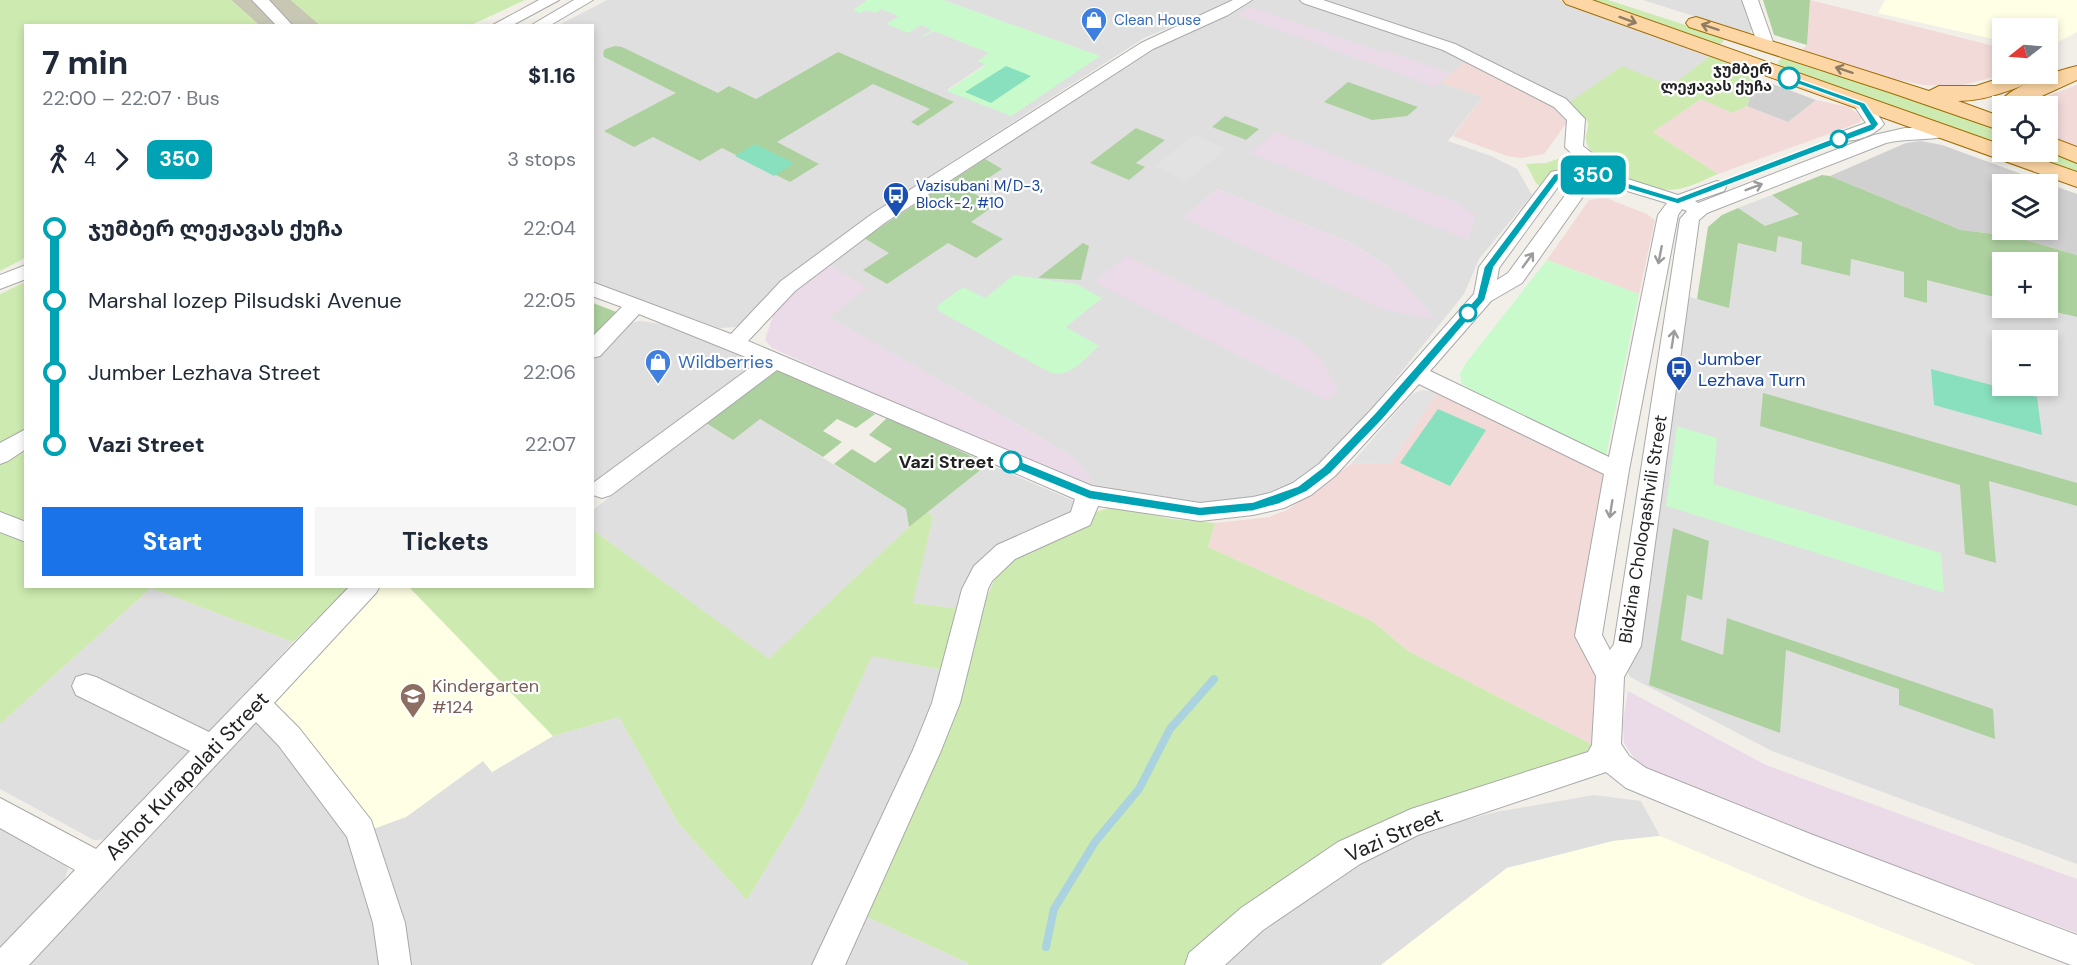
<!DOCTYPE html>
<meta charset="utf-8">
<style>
:root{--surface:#fff;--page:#f6f6f7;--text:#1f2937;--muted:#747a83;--accent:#1a73e8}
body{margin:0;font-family:"DM Sans","Noto Sans Georgian",sans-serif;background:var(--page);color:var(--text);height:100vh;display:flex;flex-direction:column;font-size:22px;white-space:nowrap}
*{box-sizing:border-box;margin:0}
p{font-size:20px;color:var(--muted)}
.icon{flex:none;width:33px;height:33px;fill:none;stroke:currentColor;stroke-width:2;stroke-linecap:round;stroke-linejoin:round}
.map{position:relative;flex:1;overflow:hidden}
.panel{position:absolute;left:24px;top:24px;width:570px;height:564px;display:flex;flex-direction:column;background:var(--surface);border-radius:0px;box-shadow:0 3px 9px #0003}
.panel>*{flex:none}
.badge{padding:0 12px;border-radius:9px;font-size:21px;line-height:39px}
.needle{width:39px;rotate:253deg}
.controls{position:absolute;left:1992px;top:18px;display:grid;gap:12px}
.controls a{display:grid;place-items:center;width:66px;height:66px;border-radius:0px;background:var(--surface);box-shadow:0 3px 9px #0003;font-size:30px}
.map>.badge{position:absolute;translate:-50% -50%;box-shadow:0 0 0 3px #fff}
.legs{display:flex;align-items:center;gap:9px;height:66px;padding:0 18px;font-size:20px}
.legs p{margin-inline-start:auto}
.summary{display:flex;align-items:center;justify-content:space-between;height:102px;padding:0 18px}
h1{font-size:33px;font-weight:800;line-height:45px}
.cta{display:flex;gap:12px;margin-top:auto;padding:12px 18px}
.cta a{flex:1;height:69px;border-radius:0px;background:var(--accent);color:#fff;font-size:24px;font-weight:800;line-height:69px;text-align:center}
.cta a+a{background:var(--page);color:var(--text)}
ul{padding:0 18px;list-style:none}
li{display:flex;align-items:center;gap:21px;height:72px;font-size:22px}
li i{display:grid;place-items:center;width:9px;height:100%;margin:0 8px;background:currentColor}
li i::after{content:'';width:15px;height:15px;margin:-8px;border:4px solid;border-radius:50%;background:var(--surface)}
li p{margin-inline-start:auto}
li:first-child i{background:linear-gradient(#0000 50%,currentColor 0)}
li:last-child i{background:linear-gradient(currentColor 50%,#0000 0)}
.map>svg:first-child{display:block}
.residential{fill:#e0dfdf;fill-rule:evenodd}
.commercial{fill:#f2dad9}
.industrial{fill:#ebdbe8}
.education{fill:#ffffe5}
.religious{fill:#d0d0d0;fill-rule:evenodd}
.construction{fill:#c7c7b4}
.grass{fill:#cdebb0}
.forest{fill:#add19e}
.park{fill:#c8facc}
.pitch{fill:#88e0be}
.parking{fill:#e2e2e2}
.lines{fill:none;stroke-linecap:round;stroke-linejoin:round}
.stream{stroke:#aad3df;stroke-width:8}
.minor-casing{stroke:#a9a9a9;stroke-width:2}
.major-casing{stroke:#a06b00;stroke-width:2}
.minor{fill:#fff;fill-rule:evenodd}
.major{fill:#fcd6a4;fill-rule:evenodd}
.oneway{stroke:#8f7c63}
.oneway2{stroke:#9c9c9c}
.line-1{fill:#00a3b4;stroke:#fff;stroke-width:1.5}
.stop-1-dot{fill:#fff;stroke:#00a3b4;stroke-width:3}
.labels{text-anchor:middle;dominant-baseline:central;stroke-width:4.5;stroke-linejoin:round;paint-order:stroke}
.far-shop-label{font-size:15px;fill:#366cbe;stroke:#fff;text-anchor:start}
.far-stop-label{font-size:15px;font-weight:bold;fill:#222;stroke:#fff;text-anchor:end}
.far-transit-label{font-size:15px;fill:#164399;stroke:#fff;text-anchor:start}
.transit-label{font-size:18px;fill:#164399;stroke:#fff;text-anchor:start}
.shop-label{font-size:18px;fill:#366cbe;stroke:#fff;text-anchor:start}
.stop-label{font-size:18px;font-weight:bold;fill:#222;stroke:#fff;text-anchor:end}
.street-label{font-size:18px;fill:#222;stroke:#fff}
.education-label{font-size:18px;fill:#785e54;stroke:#fff;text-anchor:start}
.near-street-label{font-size:21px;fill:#222;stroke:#fff}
</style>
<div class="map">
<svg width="2077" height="965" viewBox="0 0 2077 965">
<rect width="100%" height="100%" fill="#f2efe9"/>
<g class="residential">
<path d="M 607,0 L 867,0 L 854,11 L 882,9 L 900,16 L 887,24 L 921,25 L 933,30 L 921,37 L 934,31 L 990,53 L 979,61 L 986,64 L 947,90 L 1011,116 L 1099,56 L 943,0 L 1237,0 L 1144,38 L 945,166 L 782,282 L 753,319 L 737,327 L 719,328 L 593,282 L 592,26 L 557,26 Z"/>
<path d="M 1252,0 L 1559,0 L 1711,55 L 1671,86 L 1567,104 L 1442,83 L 1483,97 L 1448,141 L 1491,156 L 1517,169 L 1532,195 L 1479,259 L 1464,294 L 1324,468 L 1275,496 L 1200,503 L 1086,489 L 1069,454 L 828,317 L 825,262 L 870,229 L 1144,53 L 1220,19 ZM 1240,15 L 1381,52 L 1368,62 ZM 1217,189 L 1348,242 L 1388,266 L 1184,218 Z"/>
<path d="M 1643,0 L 1743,0 L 1752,27 L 1750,34 Z"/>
<path d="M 1772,195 L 1800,213 L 1765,227 L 1738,208 Z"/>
<path d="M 1778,236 L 1802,242 L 1801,264 L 1850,276 L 1850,259 L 1904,272 L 1904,297 L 1927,303 L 1927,279 L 2002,299 L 2002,308 L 2038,308 L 2077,317 L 2077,864 L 1772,751 L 1630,677 L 1626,667 L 1689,297 L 1729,307 L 1738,243 L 1775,252 ZM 2002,340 L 2048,340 L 2048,386 L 2002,386 Z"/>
<path d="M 640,321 L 661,324 L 763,362 L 593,493 L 593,354 L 628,323 Z"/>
<path d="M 760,419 L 906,509 L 909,527 L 769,660 L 593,530 L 593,510 L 706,423 Z"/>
<path d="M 988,464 L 1079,503 L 1082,507 L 1003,545 L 960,609 L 912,603 L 933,517 L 928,512 Z"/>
<path d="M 151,588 L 293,642 L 122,831 L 111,839 L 94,840 L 0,789 L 0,724 Z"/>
<path d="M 872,655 L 944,670 L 922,738 L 821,965 L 403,965 L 373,829 L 406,817 L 483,761 L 492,772 L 553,736 L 619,717 L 678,823 L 747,900 L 802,809 Z"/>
<path d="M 257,714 L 357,846 L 382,965 L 14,965 Z"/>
<path d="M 1594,795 L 1641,801 L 1660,836 L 1613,841 L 1507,868 L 1381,965 L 1212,965 L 1353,869 L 1422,832 L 1496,812 Z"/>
<path d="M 0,823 L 64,857 L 68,869 L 62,886 L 0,949 Z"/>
<path d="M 863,915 L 968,963 L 967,965 L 841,965 Z"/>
</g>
<g class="commercial">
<path d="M 1810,0 L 2002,48 L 2002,74 L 2006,74 L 1959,86 L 1924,85 L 1884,77 L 1802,50 L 1807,45 Z"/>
<path d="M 1467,59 L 1571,117 L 1544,154 L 1522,158 L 1507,156 L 1453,136 L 1483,97 L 1441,83 Z"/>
<path d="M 2077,85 L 2077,148 L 2048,134 L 2048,106 L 2021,106 Z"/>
<path d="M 1701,99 L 1732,113 L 1747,106 L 1788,122 L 1816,100 L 1849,107 L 1862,117 L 1860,122 L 1848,127 L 1718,174 L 1653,132 Z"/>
<path d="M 1606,198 L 1647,214 L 1655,220 L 1639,294 L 1547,260 L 1589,200 Z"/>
<path d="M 1446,393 L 1611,469 L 1578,633 L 1600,678 L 1597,747 L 1408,651 L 1372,621 L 1208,547 L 1215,523 L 1269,517 L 1287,510 L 1351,464 L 1391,463 L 1436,394 Z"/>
</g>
<g class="industrial">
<path d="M 1251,7 L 1381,52 L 1384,50 L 1450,73 L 1435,87 L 1239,15 Z"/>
<path d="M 1276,132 L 1457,203 L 1475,215 L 1469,240 L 1251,153 Z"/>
<path d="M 1217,189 L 1348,242 L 1388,266 L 1432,315 L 1431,319 L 1383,309 L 1183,218 Z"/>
<path d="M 1127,256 L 1300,341 L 1322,360 L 1338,390 L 1328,401 L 1095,282 Z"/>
<path d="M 825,262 L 867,288 L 829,317 L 1069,454 L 1091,478 L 1086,489 L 772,348 L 765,340 L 775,309 Z"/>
<path d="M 1628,691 L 1766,765 L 2077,879 L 2077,933 L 1779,824 L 1647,770 L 1636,761 L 1624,743 L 1623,722 Z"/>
</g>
<g class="education">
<path d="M 1885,0 L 2077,0 L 2077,32 L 2048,47 L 2048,28 L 2002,28 L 2002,41 L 1878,13 Z"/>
<path d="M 381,587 L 409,587 L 553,736 L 492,772 L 483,761 L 406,817 L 373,829 L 275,702 Z"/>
<path d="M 1660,836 L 1811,900 L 1976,965 L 1381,965 L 1507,868 L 1613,841 Z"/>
</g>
<g class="religious">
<path d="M 1756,78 L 1816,100 L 1788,122 L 1747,106 Z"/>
<path d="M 1921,141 L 1942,145 L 2077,194 L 2077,255 L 2012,236 L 1961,230 L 1830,176 L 1906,143 ZM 2002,184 L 2048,184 L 2048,230 L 2002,230 Z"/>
</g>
<path class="construction" d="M 231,0 L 291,0 L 320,25 L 259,25 Z"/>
<g class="grass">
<path d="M 0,0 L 231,0 L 259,25 L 26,26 L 25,258 L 0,271 Z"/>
<path d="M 291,0 L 525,0 L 471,25 L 320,25 Z"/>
<path d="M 1589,0 L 1608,0 L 1726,38 L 1719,46 Z"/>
<path d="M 1711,55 L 1757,76 L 1747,106 L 1732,113 L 1701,99 L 1653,132 L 1718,174 C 1705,179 1691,187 1678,189 C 1652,194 1601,173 1589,148 C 1578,126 1605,127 1567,104 L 1622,66 L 1671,86 Z"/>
<path d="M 1782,58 L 1971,118 L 2002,131 L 2002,135 L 1993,144 L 1784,70 L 1779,66 L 1778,62 Z"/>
<path d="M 2048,150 L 2077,162 L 2077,173 L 2014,152 Z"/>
<path d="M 1569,155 L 1588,166 C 1567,164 1554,170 1541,187 L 1536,183 L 1526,164 L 1546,163 Z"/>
<path d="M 25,282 L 26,586 L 349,587 L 293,642 L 151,588 L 0,724 L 0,294 Z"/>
<path d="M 1113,507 L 1172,519 L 1215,523 L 1208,547 L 1372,621 L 1408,651 L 1597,747 L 1593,758 L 1468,794 L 1190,965 L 967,965 L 968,963 L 863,915 L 948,716 L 987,597 L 999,569 L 1021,552 L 1092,513 Z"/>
<path d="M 928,512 L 933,517 L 913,603 L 960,609 L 944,670 L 872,656 L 802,809 L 747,900 L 678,823 L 619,717 L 553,736 L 409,587 L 592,586 L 593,530 L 769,659 L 909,527 Z"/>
</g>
<g class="forest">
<path d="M 1763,0 L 1810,0 L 1807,45 L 1774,35 Z"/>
<path d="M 615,46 L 622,47 L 718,93 L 729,86 L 756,99 L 838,52 L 954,102 L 918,126 L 911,122 L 930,109 L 873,84 L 777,142 L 819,164 L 790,182 L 722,148 L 700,161 L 653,137 L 634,147 L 604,131 L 676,93 L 604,57 L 603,53 L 605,49 Z"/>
<path d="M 1348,82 L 1418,107 L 1407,116 L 1372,120 L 1324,102 Z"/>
<path d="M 1225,116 L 1259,129 L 1246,140 L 1212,127 Z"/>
<path d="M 1136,128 L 1165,140 L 1136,163 L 1145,167 L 1129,180 L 1090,163 Z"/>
<path d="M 985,159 L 1002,169 L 969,191 L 995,205 L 971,222 L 1003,239 L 976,258 L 948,243 L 887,284 L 863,270 L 889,253 L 864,238 Z"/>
<path d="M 1822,175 L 1830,176 L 1961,230 L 2012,236 L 2077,255 L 2077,317 L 2038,308 L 2048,308 L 2048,262 L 2002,262 L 2002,299 L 1927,280 L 1927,303 L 1904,297 L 1904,272 L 1851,259 L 1850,276 L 1801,264 L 1802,242 L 1778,236 L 1776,252 L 1738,243 L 1729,308 L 1697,299 L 1708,227 L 1722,215 L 1738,208 L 1765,226 L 1799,214 L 1772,195 Z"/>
<path d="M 1083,243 L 1089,246 L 1081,280 L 1038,278 Z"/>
<path d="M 593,303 L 619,313 L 593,340 Z"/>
<path d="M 777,370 L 875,414 L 856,428 L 837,419 L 823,431 L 842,442 L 823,457 L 760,419 L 733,440 L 706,423 Z"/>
<path d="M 1763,393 L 2077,483 L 2077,506 L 1989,481 L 1996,563 L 1965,554 L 1960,485 L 1760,426 Z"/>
<path d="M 888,417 L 988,464 L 909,527 L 906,509 L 834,464 L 852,449 L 875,463 L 892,449 L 869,435 Z"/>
<path d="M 1673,528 L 1709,541 L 1702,600 L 1687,595 L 1681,640 L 1723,655 L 1727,618 L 1993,709 L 1995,739 L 1899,705 L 1899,689 L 1786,650 L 1780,733 L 1649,685 Z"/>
</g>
<g class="park">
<path d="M 867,0 L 943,0 L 1100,56 L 1011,116 L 947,91 L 986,65 L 978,61 L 989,53 L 934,31 L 922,38 L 932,30 L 921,25 L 908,33 L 887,24 L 899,16 L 882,9 L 875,13 L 866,10 L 860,13 L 853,10 Z"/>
<path d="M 1547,260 L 1639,294 L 1606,456 L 1488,400 L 1462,384 L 1460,374 L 1466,363 Z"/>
<path d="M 1014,275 L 1076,284 L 1102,298 L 1066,327 L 1099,346 C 1085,358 1071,378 1051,373 L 939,311 L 937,306 L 963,287 L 985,298 Z"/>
<path d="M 1677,426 L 1717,438 L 1713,484 L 1941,553 L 1944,593 L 1666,506 Z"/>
</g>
<g class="pitch">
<path d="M 1006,66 L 1031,76 L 991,103 L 965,92 Z"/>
<path d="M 755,144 L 794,163 L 774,176 L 735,156 Z"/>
<path d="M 1931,369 L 2037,397 L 2042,435 L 1934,405 Z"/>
<path d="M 1438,409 L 1486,430 L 1450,486 L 1400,463 Z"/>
</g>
<g class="parking">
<path d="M 1194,135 L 1227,149 L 1186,181 L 1154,166 Z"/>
<path d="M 1421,390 L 1446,393 L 1436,394 L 1391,463 L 1351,464 L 1411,395 Z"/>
</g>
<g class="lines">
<path class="stream" d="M 1046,947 L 1054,909 L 1095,842 L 1139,789 L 1170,729 L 1214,679"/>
<g class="minor-casing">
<g id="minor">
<path d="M 252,0 L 269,0 L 293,26 L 277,26 Z"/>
<path d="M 539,0 L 559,0 L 511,26 L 491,26 Z"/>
<path d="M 574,0 L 593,0 L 549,26 L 530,26 Z"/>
<path d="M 1233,0 L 1252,0 L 1228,15 L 1153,49 L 886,222 L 795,291 L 748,341 L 1092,486 L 1200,503 L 1253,497 L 1270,493 L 1293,483 L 1319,464 L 1371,410 L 1474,294 L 1479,267 L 1551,172 L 1570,168 L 1587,169 L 1565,147 L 1567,120 L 1554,107 L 1443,50 L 1303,3 L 1300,0 L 1323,0 L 1455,44 L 1566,99 L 1585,119 L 1583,146 C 1591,153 1610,165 1612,174 L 1678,195 L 1717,181 L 1724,183 L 1726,187 L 1724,191 L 1695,201 L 1698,203 L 1874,135 L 1905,128 L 1947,128 L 1950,132 L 1947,136 C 1927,141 1906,138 1886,143 L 1707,213 L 1699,220 L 1641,646 L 1624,677 L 1621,744 L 1629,756 L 1646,768 L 1813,835 L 2077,935 L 2077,965 L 2071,965 L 1813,865 L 1626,788 L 1606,772 L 1418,835 L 1360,864 L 1263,930 L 1225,965 L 1185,965 L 1189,953 L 1241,908 L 1338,842 L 1411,809 L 1588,752 L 1592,745 L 1596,676 L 1575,636 L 1604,474 L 1419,384 L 1335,476 L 1311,495 L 1284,508 L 1253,515 L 1200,521 L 1098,506 L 1090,525 L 1015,559 L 992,581 L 988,589 L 960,703 L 940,753 L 845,965 L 812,965 L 913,750 L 932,703 L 962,589 L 974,566 L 997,545 L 1071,512 L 1075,499 L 777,370 L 611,495 L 602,498 L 593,495 L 593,483 L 758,362 L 639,314 L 600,356 L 592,358 L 592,337 L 622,307 L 592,296 L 592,282 L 731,334 L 781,281 L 872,214 L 1141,43 ZM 1570,179 L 1577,179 L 1508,273 L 1497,280 L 1499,268 L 1563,180 ZM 1594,181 L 1667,203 L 1658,215 L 1609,457 L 1430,371 L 1491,301 L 1522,283 ZM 1682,209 L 1687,211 L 1680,219 L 1614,644 L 1610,650 L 1602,635 L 1629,470 L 1678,215 Z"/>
<path d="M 1742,0 L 1758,0 L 1774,45 L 1772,48 L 1760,48 L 1758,45 Z"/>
<path d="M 1862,99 L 1868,100 L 1884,124 C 1876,135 1854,143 1841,140 L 1838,136 L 1841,132 L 1866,123 L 1853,104 L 1856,100 Z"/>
<path d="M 26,265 L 26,279 L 0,289 L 0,275 Z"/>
<path d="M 26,429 L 26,449 L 8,461 L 0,464 L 0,443 Z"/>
<path d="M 0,512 L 26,522 L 26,542 L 0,532 Z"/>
<path d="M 350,586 L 380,586 L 376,593 L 274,703 L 299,728 L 371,820 L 405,923 L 411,965 L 379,965 L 373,923 L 347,837 L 279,746 L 256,722 L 29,965 L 0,965 L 0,948 L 75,870 L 0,828 L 0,798 L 96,849 L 190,751 L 76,695 L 72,686 L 76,677 L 86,674 L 96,677 L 209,732 Z"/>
</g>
</g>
<g class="major-casing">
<g id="major">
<path d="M 1563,0 L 1592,0 L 2002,145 L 2002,152 L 2020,152 L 2077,172 L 2077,187 L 1566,4 Z"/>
<path d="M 1696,17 L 1929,91 L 1939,86 L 1976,86 L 2013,74 L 2042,74 L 2039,79 C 2013,89 1987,101 1958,101 L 2002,117 L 2002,131 L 1892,93 L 1689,27 L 1686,23 L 1689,19 Z"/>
<path d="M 2077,66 L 2077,80 L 2020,106 L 2004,106 L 2001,101 C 2011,86 2059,70 2077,66 Z"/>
<path d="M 2048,136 L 2077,147 L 2077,163 L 2048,151 Z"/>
</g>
</g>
<use href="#minor" class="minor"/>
<use href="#major" class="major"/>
</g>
<defs><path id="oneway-shaft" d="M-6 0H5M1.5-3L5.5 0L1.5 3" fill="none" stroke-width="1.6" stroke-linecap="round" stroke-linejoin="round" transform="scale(1.5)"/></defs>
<g class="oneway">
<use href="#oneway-shaft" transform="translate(1628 20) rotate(20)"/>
<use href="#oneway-shaft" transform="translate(1710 27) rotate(-162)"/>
<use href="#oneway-shaft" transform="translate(1844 70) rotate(-162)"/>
</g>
<g class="oneway2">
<use href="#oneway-shaft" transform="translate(1754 187) rotate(-21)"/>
<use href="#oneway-shaft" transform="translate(1660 255) rotate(101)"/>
<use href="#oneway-shaft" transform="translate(1528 260) rotate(-54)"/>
<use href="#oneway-shaft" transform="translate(1673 339) rotate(-81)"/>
<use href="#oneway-shaft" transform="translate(1611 509) rotate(99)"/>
</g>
<path class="line-1" d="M 1789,76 L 1865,103 L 1879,124 L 1874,130 L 1678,204 L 1581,175 L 1560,178 L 1494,267 L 1485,300 L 1383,419 L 1331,473 L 1306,492 L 1279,504 L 1253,511 L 1200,516 L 1089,499 L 1006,465 L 1005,462 L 1006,459 L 1015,459 L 1091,490 L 1200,507 L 1253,502 L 1298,486 L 1323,467 L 1375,413 L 1477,297 L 1484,267 L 1554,174 L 1581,169 L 1677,198 L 1870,124 L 1859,106 L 1786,80 L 1785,78 Z"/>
<defs>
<g id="shop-pin" transform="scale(1.35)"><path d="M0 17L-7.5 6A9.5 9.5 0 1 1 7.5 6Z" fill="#3f7fe0" stroke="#fff"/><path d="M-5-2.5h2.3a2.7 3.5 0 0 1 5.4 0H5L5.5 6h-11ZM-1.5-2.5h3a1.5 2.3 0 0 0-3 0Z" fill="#fff"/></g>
<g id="bus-pin" transform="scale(1.35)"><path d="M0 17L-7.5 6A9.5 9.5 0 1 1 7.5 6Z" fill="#1a4fb4" stroke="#fff"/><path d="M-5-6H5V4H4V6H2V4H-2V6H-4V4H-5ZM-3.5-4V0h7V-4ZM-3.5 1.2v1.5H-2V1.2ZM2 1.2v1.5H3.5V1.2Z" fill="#fff"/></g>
<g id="school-pin" transform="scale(1.35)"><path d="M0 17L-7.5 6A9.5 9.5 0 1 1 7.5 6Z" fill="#8d6e63" stroke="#fff"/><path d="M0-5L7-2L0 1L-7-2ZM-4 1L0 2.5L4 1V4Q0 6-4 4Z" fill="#fff"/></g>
</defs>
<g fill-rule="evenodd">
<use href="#shop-pin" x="1094" y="20"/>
<use href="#bus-pin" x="896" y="195"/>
<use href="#shop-pin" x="658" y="362"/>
<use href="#bus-pin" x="1679" y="369"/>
<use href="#school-pin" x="413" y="696"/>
</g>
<g class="stop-1-dot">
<circle cx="1789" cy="78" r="10"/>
<circle cx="1839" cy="139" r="8"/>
<circle cx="1468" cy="313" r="8"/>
<circle cx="1011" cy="462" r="10"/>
</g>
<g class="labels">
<g class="far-shop-label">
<text x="1114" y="20">Clean House</text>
</g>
<g class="far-stop-label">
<text x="1772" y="69">ჯუმბერ<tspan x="1772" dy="17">ლეჟავას ქუჩა</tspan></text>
</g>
<g class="far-transit-label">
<text x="916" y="186">Vazisubani M/D-3,<tspan x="916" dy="17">Block-2, #10</tspan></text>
</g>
<g class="transit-label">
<text x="1698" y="359">Jumber<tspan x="1698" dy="21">Lezhava Turn</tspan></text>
</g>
<g class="shop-label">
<text x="678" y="362">Wildberries</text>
</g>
<g class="stop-label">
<text x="994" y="462">Vazi Street</text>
</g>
<g class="street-label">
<text transform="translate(1643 529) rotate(-81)">Bidzina Choloqashvili Street</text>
</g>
<g class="education-label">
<text x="432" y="686">Kindergarten<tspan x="432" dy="21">#124</tspan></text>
</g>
<g class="near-street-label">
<text transform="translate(187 776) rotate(-46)">Ashot Kurapalati Street</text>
<text transform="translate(1394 835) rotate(-24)">Vazi Street</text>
</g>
</g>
</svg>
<div class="controls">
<a><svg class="needle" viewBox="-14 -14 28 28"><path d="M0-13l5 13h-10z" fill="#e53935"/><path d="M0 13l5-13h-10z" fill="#747a83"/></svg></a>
<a><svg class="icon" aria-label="locate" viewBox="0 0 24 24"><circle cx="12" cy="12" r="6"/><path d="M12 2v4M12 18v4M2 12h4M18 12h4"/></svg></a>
<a><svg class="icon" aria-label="layers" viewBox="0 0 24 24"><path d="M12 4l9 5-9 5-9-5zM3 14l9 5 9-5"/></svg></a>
<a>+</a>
<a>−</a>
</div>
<b class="badge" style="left:1593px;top:175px;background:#00a3b4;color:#fff">350</b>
<section class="panel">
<div class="summary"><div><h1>7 min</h1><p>22:00 – 22:07 · Bus</p></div><b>$1.16</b></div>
<div class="legs"><svg class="icon" aria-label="walk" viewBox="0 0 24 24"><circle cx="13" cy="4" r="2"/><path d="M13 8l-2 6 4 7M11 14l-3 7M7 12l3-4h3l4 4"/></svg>4<svg class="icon" aria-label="forward" viewBox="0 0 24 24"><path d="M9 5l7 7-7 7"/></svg><b class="badge" style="background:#00a3b4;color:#fff">350</b><p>3 stops</p></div>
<ul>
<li><i style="color:#00a3b4"></i><b>ჯუმბერ ლეჟავას ქუჩა</b><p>22:04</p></li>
<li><i style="color:#00a3b4"></i><span>Marshal Iozep Pilsudski Avenue</span><p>22:05</p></li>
<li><i style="color:#00a3b4"></i><span>Jumber Lezhava Street</span><p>22:06</p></li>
<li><i style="color:#00a3b4"></i><b>Vazi Street</b><p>22:07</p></li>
</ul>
<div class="cta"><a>Start</a><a>Tickets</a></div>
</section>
</div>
